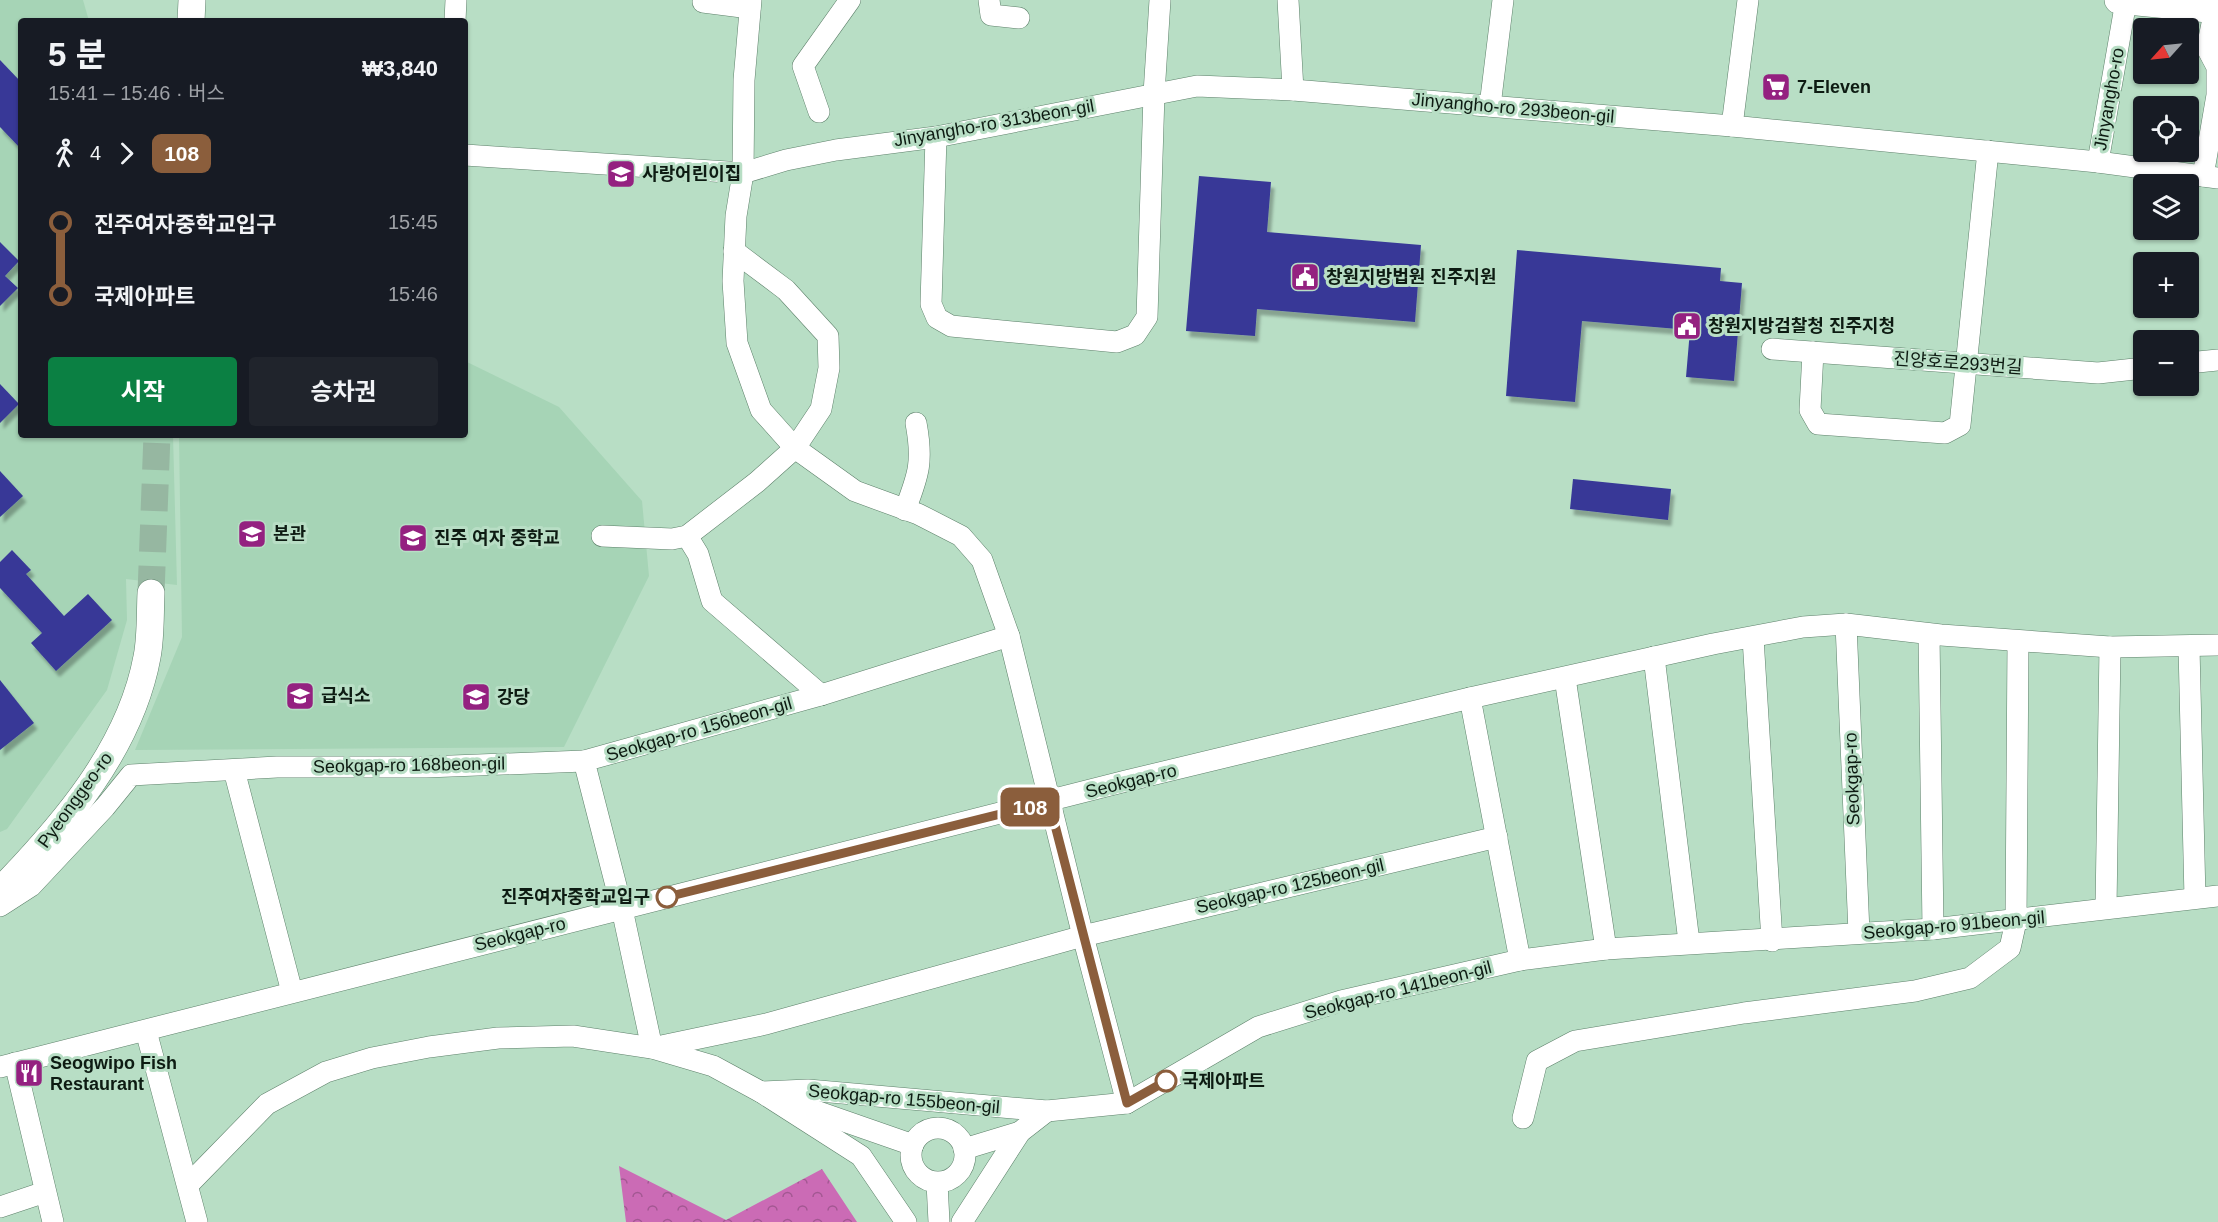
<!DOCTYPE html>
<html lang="ko">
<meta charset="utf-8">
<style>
:root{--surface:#171b24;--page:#20242c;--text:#f1f3f6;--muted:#9ea1a6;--accent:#0b8043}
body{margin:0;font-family:Helvetica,"Noto Sans KR",sans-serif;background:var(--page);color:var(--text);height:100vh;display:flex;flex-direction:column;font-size:22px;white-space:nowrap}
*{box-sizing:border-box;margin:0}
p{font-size:20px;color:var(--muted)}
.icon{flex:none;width:33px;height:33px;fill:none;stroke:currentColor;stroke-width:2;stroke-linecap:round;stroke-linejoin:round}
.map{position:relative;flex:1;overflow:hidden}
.drawer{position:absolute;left:18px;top:18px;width:450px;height:420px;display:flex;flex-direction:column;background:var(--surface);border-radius:6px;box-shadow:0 2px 4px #0004}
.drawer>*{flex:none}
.badge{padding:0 12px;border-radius:9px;font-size:21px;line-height:39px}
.needle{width:39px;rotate:243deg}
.buttons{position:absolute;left:2133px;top:18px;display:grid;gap:12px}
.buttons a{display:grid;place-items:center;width:66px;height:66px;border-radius:6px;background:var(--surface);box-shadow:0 2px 4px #0004;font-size:30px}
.map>.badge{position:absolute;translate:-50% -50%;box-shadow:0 0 0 3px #fff}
.legs{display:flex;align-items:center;gap:9px;height:66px;padding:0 30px;font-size:20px}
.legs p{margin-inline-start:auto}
.headline{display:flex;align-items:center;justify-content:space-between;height:102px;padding:0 30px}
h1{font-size:33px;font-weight:700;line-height:45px}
.action{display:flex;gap:12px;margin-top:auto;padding:12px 30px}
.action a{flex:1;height:69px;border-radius:6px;background:var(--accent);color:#fff;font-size:24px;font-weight:700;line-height:69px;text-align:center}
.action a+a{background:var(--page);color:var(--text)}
ul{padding:0 30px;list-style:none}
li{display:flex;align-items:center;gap:21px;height:72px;font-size:22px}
li i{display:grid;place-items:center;width:9px;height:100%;margin:0 8px;background:currentColor}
li i::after{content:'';width:15px;height:15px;margin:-8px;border:4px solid;border-radius:50%;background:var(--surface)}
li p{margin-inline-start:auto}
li:first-child i{background:linear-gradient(#0000 50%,currentColor 0)}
li:last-child i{background:linear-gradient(currentColor 50%,#0000 0)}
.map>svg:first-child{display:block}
.built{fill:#a6d4b6}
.forest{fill:url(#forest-crowns)}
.building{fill:#373997;filter:url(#shadow)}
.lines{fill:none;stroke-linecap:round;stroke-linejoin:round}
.tertiary-tunnel{stroke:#96b7a1;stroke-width:27;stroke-dasharray:27 14;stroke-linecap:butt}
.minor-casing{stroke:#5d806a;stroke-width:22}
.tertiary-casing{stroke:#5d806a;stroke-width:28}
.minor{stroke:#fff;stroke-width:21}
.tertiary{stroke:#fff;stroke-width:27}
.line-1-casing{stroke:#fff;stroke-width:14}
.line-1{stroke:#8b5e3c;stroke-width:9}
.stop-1-dot{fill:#fff;stroke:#8b5e3c;stroke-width:3}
.labels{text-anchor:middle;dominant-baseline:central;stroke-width:6;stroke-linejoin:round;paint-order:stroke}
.poi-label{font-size:18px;font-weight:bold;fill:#0d1b12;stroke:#b8dec5;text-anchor:start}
.street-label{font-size:18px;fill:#0d1b12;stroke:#b8dec5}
.stop-label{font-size:18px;font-weight:bold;fill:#0d1b12;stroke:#b8dec5;text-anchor:end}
</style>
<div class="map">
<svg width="2218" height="1222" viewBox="0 0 2218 1222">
<defs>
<pattern id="forest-crowns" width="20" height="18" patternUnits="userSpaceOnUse" patternTransform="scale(1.5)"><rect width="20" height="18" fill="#cb6bb5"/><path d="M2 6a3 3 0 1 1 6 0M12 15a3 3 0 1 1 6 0" fill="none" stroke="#a35792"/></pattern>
<filter id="shadow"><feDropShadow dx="3.5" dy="6" stdDeviation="1.5" flood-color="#0004"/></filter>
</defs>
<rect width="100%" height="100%" fill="#b8dec5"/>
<g class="built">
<path d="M 0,0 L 83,0 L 89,21 L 21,21 L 21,435 L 173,435 L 177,585 L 126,579 L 127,620 L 107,690 L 7,829 L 0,832 Z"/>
<path d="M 465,361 L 559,407 L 642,501 L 649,576 L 564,747 L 135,750 L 182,637 L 179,435 L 465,435 Z"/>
</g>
<path class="forest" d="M 619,1166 L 726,1220 L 822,1169 L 857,1222 L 626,1222 Z"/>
<g class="building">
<path d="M 0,60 L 21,82 L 21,149 L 0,127 Z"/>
<path d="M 1199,176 L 1271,182 L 1267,232 L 1421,245 L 1415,322 L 1257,309 L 1255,336 L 1186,331 Z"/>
<path d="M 0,242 L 19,261 L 5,276 L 18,288 L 0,306 Z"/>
<path d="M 1517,250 L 1721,268 L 1720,281 L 1742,283 L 1734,381 L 1686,377 L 1690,330 L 1582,321 L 1575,402 L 1506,396 Z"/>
<path d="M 0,384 L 19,404 L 0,423 Z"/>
<path d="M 0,471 L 23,496 L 0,517 Z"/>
<path d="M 1573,479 L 1671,489 L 1668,520 L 1570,509 Z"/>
<path d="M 12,550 L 31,570 L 26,574 L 64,616 L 88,594 L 112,620 L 56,671 L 31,643 L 42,633 L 0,588 L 0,562 Z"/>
<path d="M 0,680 L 34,723 L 0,750 Z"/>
</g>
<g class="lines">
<path class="tertiary-tunnel" d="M 151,593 L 157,435"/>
<g class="minor-casing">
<g id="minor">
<path d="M 751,0 L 744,80 L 743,173 L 736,216 L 733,281 L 737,343 L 761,410 L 795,448 L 855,491 L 918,514 L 961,536 L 982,560 L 1009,636 L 1083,936 L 1127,1103"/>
<path d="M 989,0 L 991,15 L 1019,18"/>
<path d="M 1288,0 L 1293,90"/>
<path d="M 1748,0 L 1732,126 L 2098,162 L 2218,178"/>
<path d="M 703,2 L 750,8"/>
<path d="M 455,21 L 456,0"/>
<path d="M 1490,106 L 1503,0"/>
<path d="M 819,112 L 803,66 L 850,0"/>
<path d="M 936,137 L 931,304 L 937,318 L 951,326 L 1117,342 L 1135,335 L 1147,317 L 1154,94 L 1160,0"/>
<path d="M 465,155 L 743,173 L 786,160 L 836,150 L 936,137 L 1197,86 L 1293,90 L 1732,126"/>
<path d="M 2098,162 L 2126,1"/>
<path d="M 2203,176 L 2217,95 L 2217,67 L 2207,48 L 2215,9"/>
<path d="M 1772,349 L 2098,373 L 2144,368"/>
<path d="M 1813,352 L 1810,410 L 1818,424 L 1945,433 L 1960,425 L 1988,151"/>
<path d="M 2188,363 L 2218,360"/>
<path d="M 905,510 C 919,474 923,461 916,423"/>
<path d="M 602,536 L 672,539 L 687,536 L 757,482 L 795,448 L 821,409 L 829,368 L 828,336 L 786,290 L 734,251"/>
<path d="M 687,536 L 698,554 L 712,601 L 821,695"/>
<path d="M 1846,624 L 1859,933"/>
<path d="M 1929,634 L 1933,929"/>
<path d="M 1009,636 L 821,695 L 584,761 L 622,909 L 652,1048 L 766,1024 L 1083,936 L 1497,837"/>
<path d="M 1753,638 L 1772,941"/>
<path d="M 2189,647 L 2195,898"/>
<path d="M 1654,657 L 1689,942"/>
<path d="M 1565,678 L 1606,949"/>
<path d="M 1470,698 L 1520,960"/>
<path d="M 234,770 L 292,992"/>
<path d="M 0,906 L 31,886 L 105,807 L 131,775 L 277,767 L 426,767 L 584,761"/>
<path d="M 2106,908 L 2110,647"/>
<path d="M 146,1031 L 197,1222"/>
<path d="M 15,1063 L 53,1222"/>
<path d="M 0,1067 L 1126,781 L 1470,698 L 1713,644 L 1803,627 L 1846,624 L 1941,635 L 2110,647 L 2218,645"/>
<path d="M 761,1092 L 808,1090 L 1047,1111 L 1127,1103 L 1258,1027 L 1341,1001 L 1520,960 L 1606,949 L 1933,929 L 2218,896"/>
<path d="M 801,1106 L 913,1145"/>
<path d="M 1523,1118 L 1537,1061 L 1575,1041 L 1744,1013 L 1915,991 L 1970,978 L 2010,948 L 2016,921 L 2018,642"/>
<circle cx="938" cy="1155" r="27"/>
<path d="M 964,1149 L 1020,1132"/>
<path d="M 937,1183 L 939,1222"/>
<path d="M 188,1185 L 267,1104 L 326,1072 L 372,1058 L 429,1047 L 498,1038 L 573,1036 L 652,1048 L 713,1066 L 761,1092 L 861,1156 L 906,1222"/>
<path d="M 0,1207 L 45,1192"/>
<path d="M 962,1222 L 1020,1132 L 1047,1111"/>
</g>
</g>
<g class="tertiary-casing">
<g id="tertiary">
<path d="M 2118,0 L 2218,10"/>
<path d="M 191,21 L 192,0"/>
<path d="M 0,891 C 63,826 130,749 147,657 C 151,637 150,614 151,593"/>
</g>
</g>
<use href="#minor" class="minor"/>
<use href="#tertiary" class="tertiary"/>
</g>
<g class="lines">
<g class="line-1-casing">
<path id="line-1" d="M 667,897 L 1049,802 L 1127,1103 L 1166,1081"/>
</g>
<use href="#line-1" class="line-1"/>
</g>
<defs>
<g id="supermarket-square" transform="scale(1.5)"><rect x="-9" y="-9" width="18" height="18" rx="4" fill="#942180" stroke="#b8dec5"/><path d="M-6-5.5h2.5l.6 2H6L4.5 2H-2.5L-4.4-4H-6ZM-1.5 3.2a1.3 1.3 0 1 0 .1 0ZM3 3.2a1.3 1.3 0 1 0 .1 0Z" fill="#fff"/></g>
<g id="school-square" transform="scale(1.5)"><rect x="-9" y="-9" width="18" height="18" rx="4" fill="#942180" stroke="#b8dec5"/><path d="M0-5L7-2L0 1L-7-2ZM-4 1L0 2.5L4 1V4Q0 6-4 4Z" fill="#fff"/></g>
<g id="civic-square" transform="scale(1.5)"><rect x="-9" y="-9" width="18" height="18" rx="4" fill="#942180" stroke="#b8dec5"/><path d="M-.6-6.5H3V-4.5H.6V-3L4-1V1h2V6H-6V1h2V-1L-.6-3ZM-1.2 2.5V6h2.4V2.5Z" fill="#fff"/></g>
<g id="restaurant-square" transform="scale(1.5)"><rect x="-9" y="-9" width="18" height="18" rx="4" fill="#942180" stroke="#b8dec5"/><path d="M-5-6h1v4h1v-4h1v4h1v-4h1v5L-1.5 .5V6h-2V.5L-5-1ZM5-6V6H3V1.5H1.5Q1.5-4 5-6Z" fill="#fff"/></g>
</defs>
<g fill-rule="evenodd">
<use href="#supermarket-square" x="1776" y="87"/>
<use href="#school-square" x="621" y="174"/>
<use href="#civic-square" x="1305" y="277"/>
<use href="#civic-square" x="1687" y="326"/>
<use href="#school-square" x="252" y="534"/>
<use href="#school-square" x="413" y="538"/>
<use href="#school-square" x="300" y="696"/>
<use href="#school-square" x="476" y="697"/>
<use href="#restaurant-square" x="29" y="1073"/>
</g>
<g class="stop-1-dot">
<circle cx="667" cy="897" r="10"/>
<circle cx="1166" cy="1081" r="10"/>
</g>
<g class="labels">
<g class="poi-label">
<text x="1797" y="87">7-Eleven</text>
<text x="642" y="174">사랑어린이집</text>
<text x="1326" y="277">창원지방법원 진주지원</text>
<text x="1708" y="326">창원지방검찰청 진주지청</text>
<text x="273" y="534">본관</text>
<text x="434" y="538">진주 여자 중학교</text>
<text x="321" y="696">급식소</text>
<text x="497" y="697">강당</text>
<text x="50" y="1063">Seogwipo Fish<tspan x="50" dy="21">Restaurant</tspan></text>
</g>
<g class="street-label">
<text transform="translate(2109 99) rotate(-80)">Jinyangho-ro</text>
<text transform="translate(1513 108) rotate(5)">Jinyangho-ro 293beon-gil</text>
<text transform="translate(994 123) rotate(-10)">Jinyangho-ro 313beon-gil</text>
<text transform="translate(1958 363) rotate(4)">진양호로293번길</text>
<text transform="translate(699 729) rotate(-16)">Seokgap-ro 156beon-gil</text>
<text transform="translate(409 765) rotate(-1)">Seokgap-ro 168beon-gil</text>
<text transform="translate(1852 779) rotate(-92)">Seokgap-ro</text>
<text transform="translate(1131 781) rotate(-14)">Seokgap-ro</text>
<text transform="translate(75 800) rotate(-54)">Pyeonggeo-ro</text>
<text transform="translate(1290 886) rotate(-13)">Seokgap-ro 125beon-gil</text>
<text transform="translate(1954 925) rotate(-5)">Seokgap-ro 91beon-gil</text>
<text transform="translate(520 934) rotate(-14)">Seokgap-ro</text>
<text transform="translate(1398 990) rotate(-14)">Seokgap-ro 141beon-gil</text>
<text transform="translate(904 1099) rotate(5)">Seokgap-ro 155beon-gil</text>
</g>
<g class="stop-label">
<text x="650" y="897">진주여자중학교입구</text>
<text x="1182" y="1081" text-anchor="start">국제아파트</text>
</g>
</g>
</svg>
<div class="buttons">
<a><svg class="needle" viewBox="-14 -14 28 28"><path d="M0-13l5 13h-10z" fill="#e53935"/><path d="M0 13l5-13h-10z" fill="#9ea1a6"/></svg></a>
<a><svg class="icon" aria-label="locate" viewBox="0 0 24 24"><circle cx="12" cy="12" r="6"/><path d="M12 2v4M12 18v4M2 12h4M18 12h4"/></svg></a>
<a><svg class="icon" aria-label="layers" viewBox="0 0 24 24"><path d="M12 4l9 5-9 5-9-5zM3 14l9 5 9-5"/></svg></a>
<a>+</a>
<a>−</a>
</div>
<b class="badge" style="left:1030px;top:807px;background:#8b5e3c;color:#fff">108</b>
<section class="drawer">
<div class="headline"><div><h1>5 분</h1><p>15:41 – 15:46 · 버스</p></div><b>₩3,840</b></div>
<div class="legs"><svg class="icon" aria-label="walk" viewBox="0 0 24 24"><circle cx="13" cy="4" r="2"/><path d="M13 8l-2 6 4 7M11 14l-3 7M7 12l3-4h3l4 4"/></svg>4<svg class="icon" aria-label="forward" viewBox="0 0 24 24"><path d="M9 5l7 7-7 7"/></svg><b class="badge" style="background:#8b5e3c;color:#fff">108</b></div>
<ul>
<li><i style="color:#8b5e3c"></i><b>진주여자중학교입구</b><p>15:45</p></li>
<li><i style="color:#8b5e3c"></i><b>국제아파트</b><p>15:46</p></li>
</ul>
<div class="action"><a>시작</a><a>승차권</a></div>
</section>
</div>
